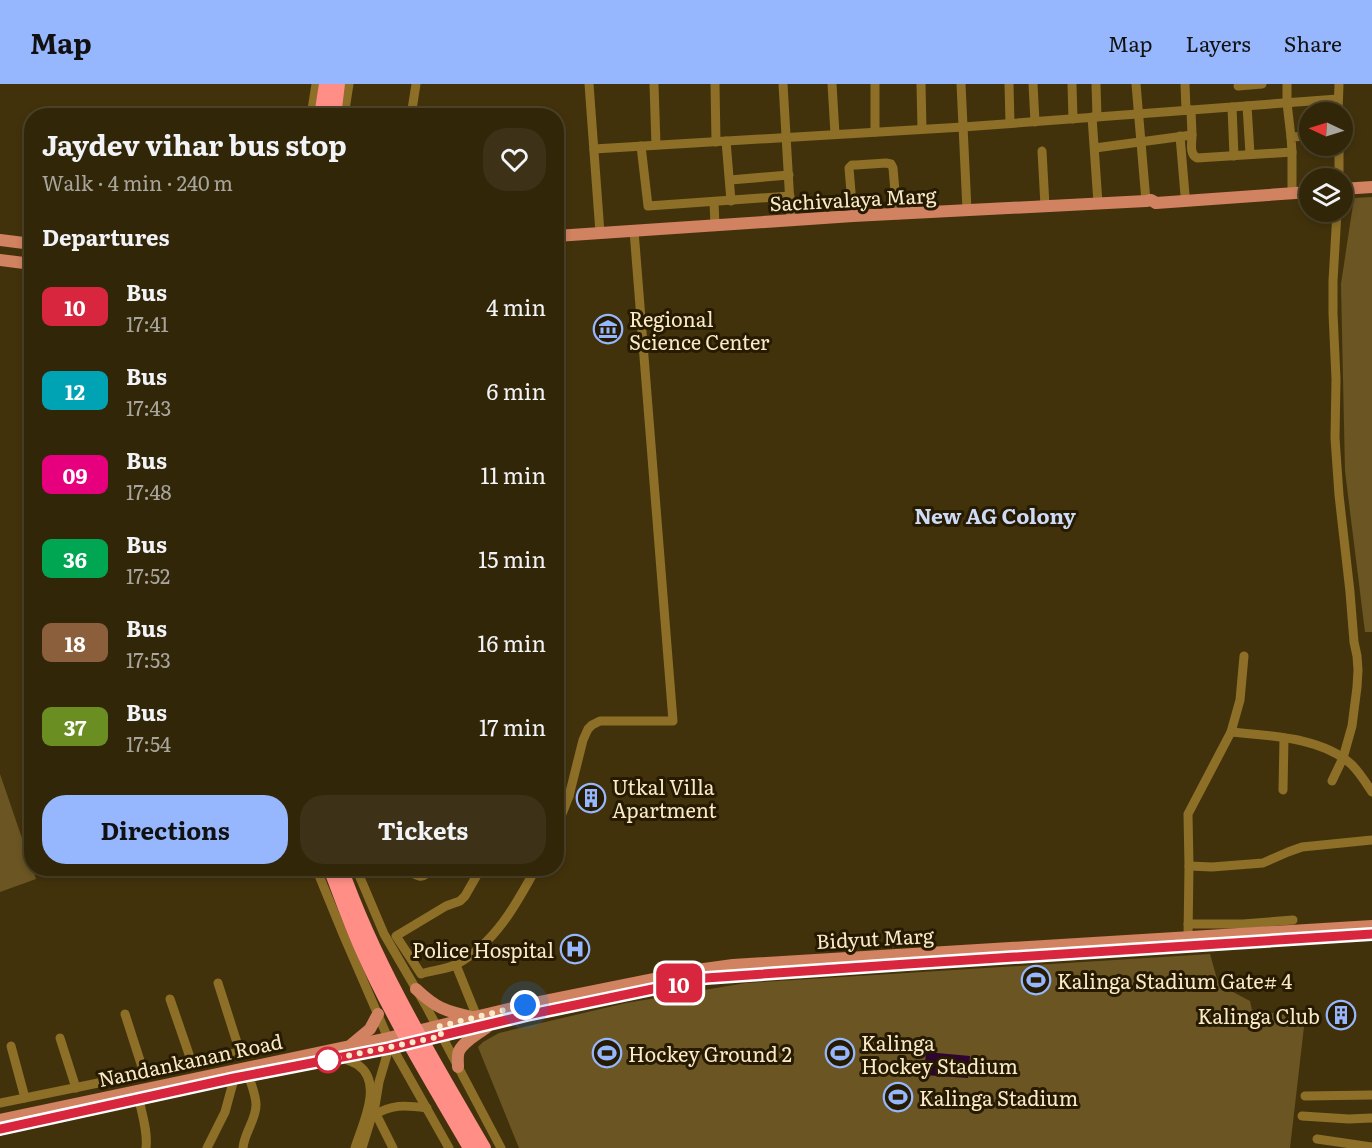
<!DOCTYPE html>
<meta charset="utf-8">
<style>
:root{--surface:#322609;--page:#3d3217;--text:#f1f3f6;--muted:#a8a59c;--line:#4d432a;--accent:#96b6fd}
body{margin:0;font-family:Literata,serif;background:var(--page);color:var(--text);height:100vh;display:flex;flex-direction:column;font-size:22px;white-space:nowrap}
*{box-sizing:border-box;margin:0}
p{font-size:20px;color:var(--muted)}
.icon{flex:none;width:33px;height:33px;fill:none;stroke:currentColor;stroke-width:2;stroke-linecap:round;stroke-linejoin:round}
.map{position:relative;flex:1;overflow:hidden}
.drawer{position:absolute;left:24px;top:24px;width:540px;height:768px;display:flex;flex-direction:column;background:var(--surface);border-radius:24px;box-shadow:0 3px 9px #0003,0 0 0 2px var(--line)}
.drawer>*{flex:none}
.badge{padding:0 12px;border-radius:9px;font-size:21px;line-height:39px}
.needle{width:39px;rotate:274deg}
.controls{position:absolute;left:1299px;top:18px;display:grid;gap:12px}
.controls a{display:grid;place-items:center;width:54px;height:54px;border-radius:50%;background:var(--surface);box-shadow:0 3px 9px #0003,0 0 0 2px var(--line);font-size:30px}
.you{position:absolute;width:30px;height:30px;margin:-15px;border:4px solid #fff;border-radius:50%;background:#1a73e8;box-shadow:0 0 0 9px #1a73e833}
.map>.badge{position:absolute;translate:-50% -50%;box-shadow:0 0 0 3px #fff}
h2{padding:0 18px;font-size:22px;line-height:54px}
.round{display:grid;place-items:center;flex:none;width:63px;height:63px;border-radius:24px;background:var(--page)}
.head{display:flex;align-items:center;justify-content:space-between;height:102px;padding:0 18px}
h1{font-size:28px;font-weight:700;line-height:45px}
.button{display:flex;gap:12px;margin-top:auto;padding:12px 18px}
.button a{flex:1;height:69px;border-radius:24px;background:var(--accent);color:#111;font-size:24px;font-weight:700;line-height:69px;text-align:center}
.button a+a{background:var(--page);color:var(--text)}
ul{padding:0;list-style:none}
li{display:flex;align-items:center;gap:18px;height:84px;padding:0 18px}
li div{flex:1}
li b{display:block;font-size:22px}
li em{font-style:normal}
li .badge{min-width:66px;font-weight:700;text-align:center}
header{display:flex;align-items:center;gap:36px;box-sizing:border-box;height:84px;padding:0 30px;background:var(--accent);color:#111}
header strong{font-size:28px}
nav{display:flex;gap:33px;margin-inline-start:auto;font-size:21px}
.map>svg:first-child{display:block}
.green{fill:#6b5523}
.water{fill:#2f0332}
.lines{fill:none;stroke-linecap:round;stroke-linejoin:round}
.minor{stroke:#8d6f28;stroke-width:9}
.major{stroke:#d18260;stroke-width:12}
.highway{stroke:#ff8e86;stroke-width:14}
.line-casing{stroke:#fff;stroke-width:14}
.line{stroke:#d7263d;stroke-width:9}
.walk{stroke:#faeac8;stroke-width:6;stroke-dasharray:0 10.8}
.stop-dot{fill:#fff;stroke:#d7263d;stroke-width:3}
.labels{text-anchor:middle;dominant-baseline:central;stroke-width:6;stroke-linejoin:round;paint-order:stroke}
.street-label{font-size:20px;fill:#faeac8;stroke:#261a00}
.poi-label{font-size:20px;fill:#faeac8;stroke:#261a00;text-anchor:start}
.neighbourhood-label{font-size:21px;font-weight:bold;fill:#cedbf6;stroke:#261a00}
</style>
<header>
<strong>Map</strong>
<nav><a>Map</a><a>Layers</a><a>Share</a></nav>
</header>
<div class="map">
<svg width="1372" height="1064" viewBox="0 0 1372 1064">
<rect width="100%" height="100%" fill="#42320c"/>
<g class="green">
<path d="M 1372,113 L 1372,548 L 1365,548 L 1345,387 L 1341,200 L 1354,114 Z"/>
<path d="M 0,690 L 36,795 L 0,808 Z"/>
<path d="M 1210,870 L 1217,895 L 1233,908 L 1250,917 L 1252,926 L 1305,934 L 1290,1064 L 519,1064 L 478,963 L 483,958 L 499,949 L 626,919 L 746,899 Z"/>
</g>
<path class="water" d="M 926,968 L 970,972 L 968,994 L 924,991 Z"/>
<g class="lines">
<g class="minor">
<path d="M 589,0 L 600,149"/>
<path d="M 654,0 L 656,61"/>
<path d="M 715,0 L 716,58"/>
<path d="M 783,0 L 791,137"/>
<path d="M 832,0 L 835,50"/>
<path d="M 921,0 L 922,45"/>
<path d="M 961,0 L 967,126"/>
<path d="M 1009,0 L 1010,39"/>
<path d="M 1033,0 L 1035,38"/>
<path d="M 1072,0 L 1073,35"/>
<path d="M 1096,0 L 1097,33"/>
<path d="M 1136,0 L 1146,117"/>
<path d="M 1185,0 L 1186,26"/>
<path d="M 1287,0 L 1287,19 L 1291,53"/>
<path d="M 1238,2 L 1262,0"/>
<path d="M 1247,22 L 1250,70"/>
<path d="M 1232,23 L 1234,72"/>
<path d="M 1191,26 L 1192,51"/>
<path d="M 1338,28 L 1339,0"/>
<path d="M 311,32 L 316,0"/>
<path d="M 344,32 L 349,0"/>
<path d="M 411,32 L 416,0"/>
<path d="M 1092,33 L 1098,119"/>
<path d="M 875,48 L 875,0"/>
<path d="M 1180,52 L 1185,111"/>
<path d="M 726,57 L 731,117"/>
<path d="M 641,62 L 648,122 L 790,112"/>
<path d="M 1095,64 L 1192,51 C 1192,59 1189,70 1197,74 L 1292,68"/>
<path d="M 594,65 L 963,43 L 1338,15"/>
<path d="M 1042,67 L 1045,122"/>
<path d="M 1339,94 L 1339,62"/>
<path d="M 730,96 L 789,91"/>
<path d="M 1292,103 L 1292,68 L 1291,53 L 1310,52"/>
<path d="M 714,118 L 715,142"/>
<path d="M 853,132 L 849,84 L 852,81 L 856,81 L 886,79 L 891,80 L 893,84 L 897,131"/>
<path d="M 1231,648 C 1270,652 1323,653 1352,681 C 1360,689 1366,699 1372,708"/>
<path d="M 1332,697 L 1343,674 L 1352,642 L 1357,603 L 1358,586 L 1357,572 L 1354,558 L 1350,508 L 1339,411 L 1335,354 L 1336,295 L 1333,229 L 1333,197 L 1337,128"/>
<path d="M 1283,706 L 1284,654"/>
<path d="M 556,710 L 569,712"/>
<path d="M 556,745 L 569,712 L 583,656 L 588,645 L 592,641 L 600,637 L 673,637 L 634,147"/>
<path d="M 1189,782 L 1212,783 L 1263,779 L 1288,768 L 1302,763 L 1372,756"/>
<path d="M 316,784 L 343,850 L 388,954"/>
<path d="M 356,784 L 384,850 L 426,922 L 501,1064"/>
<path d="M 372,784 L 373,786 L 378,784"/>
<path d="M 404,784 C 414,790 423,799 430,784"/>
<path d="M 481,784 L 465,812 L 460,817 L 446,822 L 396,852 L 421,890 C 432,886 446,886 457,880 C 495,859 516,821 536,784"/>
<path d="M 1188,840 L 1243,840 L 1293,836"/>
<path d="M 1188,853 L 1189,782 L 1188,730 L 1231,648 L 1240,616 L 1244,572"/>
<path d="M 456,881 L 477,933"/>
<path d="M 170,915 L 192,979"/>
<path d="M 125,930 L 144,989"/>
<path d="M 60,954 L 76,1004"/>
<path d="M 11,962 L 25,1014"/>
<path d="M 392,963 L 449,1064"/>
<path d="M 341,973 C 347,976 353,978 358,981 C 384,999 362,1041 355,1064"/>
<path d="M 1305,1012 L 1372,1011"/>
<path d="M 139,1015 C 142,1031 148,1048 146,1064"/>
<path d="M 0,1019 L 108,997 L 240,968 L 218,899"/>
<path d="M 376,1030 L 393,1064"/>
<path d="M 372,1032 C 392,1020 404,1021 427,1024"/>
<path d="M 1302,1032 L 1349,1035 L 1372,1034"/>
<path d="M 1317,1055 L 1372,1063"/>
<path d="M 207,1064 L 225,1028 L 234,995"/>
<path d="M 243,1064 C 244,1049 256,1036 256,1021 C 256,1011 251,1001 249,992"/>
<path d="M 362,1064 L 375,1022 L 379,998 L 389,964"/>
</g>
<g class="major">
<path d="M 1342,105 L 1372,103"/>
<path d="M 556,152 L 853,132 L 1146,117 L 1151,116 L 1156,119 L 1310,108"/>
<path d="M 0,156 L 32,160"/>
<path d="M 0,176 L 32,180"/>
<path d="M 416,905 C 436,924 445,927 472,933"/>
<path d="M 352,960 L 370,945 L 378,930"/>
<path d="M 458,983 C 458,978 457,972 459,967 C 464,957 478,950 487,943"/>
<path d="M 0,1036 L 388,954 L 525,921 L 704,885 L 733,881 L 1372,842"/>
<path d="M 0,1045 L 213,999 L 392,963 L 527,931 L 706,894 L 907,880 L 1372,850"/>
</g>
<g class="highway">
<path d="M 321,32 L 326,0"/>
<path d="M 334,32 L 338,0"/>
<path d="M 330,784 C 341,813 351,842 364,870 C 394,937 433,1000 470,1064"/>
<path d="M 341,784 C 376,883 431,973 484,1064"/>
</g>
</g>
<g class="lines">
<g class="line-casing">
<path id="line" d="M 0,1045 L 234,994 L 389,964 L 527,931 L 706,894 L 907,880 L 1372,850"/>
</g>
<use href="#line" class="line"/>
<path class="walk" d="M 328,976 L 442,952 L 437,943 L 525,921"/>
</g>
<defs>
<g id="museum-ring" transform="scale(1.5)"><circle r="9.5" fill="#261a00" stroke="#96b6fd" stroke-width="1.5"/><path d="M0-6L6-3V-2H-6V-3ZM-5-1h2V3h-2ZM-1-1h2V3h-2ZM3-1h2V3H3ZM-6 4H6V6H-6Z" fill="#96b6fd"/></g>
<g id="building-ring" transform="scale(1.5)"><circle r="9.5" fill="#261a00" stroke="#96b6fd" stroke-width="1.5"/><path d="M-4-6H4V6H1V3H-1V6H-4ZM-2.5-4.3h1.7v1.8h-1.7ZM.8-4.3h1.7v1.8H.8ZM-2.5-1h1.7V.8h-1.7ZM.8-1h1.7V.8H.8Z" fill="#96b6fd"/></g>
<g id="hospital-ring" transform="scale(1.5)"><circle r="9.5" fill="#261a00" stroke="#96b6fd" stroke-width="1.5"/><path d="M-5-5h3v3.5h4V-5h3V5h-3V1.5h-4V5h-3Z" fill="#96b6fd"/></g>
<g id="stadium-ring" transform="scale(1.5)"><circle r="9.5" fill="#261a00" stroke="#96b6fd" stroke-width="1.5"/><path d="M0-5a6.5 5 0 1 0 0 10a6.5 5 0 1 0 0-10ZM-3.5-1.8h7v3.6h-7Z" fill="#96b6fd"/></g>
</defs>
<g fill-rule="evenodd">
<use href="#museum-ring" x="608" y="245"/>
<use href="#building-ring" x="591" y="714"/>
<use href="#hospital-ring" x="575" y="865"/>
<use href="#stadium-ring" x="1036" y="896"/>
<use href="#building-ring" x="1341" y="931"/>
<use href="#stadium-ring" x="607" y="969"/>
<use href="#stadium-ring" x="840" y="969"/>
<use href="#stadium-ring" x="898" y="1013"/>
</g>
<circle class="stop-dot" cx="328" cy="976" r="12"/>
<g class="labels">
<g class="street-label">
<text transform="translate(853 114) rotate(-3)">Sachivalaya Marg</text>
<text transform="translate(875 853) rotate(-3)">Bidyut Marg</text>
<text transform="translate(190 975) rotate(-12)">Nandankanan Road</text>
</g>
<g class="poi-label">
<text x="629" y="234">Regional<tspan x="629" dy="23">Science Center</tspan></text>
<text x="612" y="702">Utkal Villa<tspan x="612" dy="23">Apartment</tspan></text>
<text x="554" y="865" text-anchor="end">Police Hospital</text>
<text x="1057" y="896">Kalinga Stadium Gate# 4</text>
<text x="1320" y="931" text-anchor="end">Kalinga Club</text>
<text x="861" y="958">Kalinga<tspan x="861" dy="23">Hockey Stadium</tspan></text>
<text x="628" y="969">Hockey Ground 2</text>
<text x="919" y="1013">Kalinga Stadium</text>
</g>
<g class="neighbourhood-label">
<text x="995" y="430">New AG Colony</text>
</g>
</g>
</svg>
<div class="controls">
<a><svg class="needle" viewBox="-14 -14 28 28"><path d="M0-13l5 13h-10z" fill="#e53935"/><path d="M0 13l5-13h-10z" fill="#a8a59c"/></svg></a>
<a><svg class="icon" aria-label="layers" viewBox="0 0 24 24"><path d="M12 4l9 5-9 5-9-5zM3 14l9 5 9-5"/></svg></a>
</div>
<div class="you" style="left:525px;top:921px"></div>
<b class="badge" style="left:679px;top:899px;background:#d7263d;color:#fff">10</b>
<section class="drawer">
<div class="head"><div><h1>Jaydev vihar bus stop</h1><p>Walk · 4 min · 240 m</p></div><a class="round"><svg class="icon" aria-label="heart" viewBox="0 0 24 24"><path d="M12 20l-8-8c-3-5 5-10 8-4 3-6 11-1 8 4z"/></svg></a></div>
<h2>Departures</h2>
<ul>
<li><span class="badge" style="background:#d7263d;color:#fff">10</span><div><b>Bus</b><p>17:41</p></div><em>4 min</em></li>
<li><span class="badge" style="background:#00a3b4;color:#fff">12</span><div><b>Bus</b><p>17:43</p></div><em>6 min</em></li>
<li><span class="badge" style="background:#e6007e;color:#fff">09</span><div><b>Bus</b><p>17:48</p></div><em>11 min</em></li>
<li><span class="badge" style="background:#00a651;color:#fff">36</span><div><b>Bus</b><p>17:52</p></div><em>15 min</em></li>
<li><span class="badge" style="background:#8b5e3c;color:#fff">18</span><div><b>Bus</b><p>17:53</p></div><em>16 min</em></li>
<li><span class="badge" style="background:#6b8e23;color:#fff">37</span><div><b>Bus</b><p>17:54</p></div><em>17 min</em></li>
</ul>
<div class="button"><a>Directions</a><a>Tickets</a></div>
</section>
</div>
